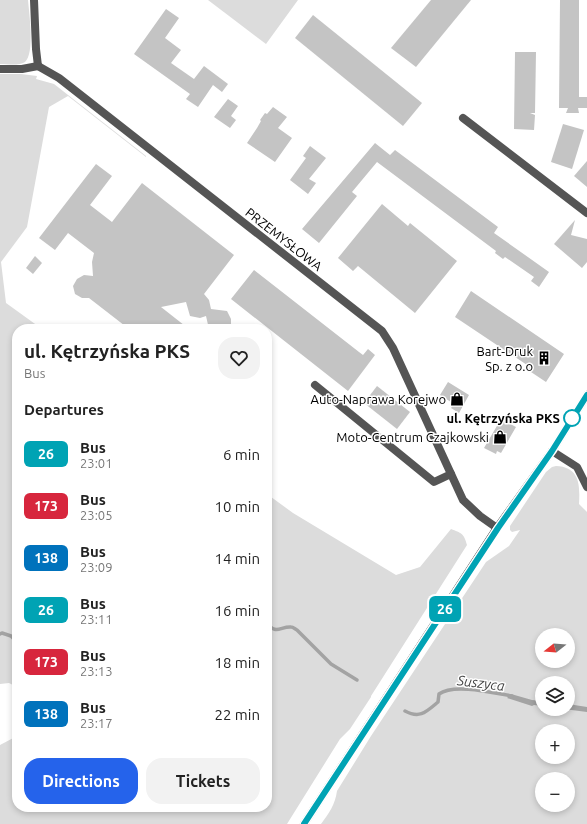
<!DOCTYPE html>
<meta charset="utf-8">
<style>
:root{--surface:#fff;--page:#f2f2f2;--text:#222;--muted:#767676;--accent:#2563eb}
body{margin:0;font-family:Ubuntu,sans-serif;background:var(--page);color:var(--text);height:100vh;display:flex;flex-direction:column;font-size:15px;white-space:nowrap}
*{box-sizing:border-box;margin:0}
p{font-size:13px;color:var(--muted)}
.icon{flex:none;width:22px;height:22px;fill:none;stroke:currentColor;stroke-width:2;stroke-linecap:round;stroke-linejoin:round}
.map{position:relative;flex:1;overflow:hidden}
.sheet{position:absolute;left:12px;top:324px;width:260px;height:488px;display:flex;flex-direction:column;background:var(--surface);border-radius:16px;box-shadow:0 2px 6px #0003}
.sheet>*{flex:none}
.badge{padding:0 8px;border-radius:6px;font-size:14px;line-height:26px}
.needle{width:26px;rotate:253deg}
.tools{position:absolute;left:535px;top:628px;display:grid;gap:8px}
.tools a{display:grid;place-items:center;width:40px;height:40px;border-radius:50%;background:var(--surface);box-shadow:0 2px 6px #0003;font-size:20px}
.map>.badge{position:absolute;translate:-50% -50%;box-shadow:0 0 0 2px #fff}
h2{padding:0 12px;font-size:15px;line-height:36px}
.round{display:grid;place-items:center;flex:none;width:42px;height:42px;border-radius:16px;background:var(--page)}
.summary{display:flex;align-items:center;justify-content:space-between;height:68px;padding:0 12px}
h1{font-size:19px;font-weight:600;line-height:30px}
.primary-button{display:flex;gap:8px;margin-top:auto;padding:8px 12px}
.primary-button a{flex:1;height:46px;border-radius:16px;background:var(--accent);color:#fff;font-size:16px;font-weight:600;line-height:46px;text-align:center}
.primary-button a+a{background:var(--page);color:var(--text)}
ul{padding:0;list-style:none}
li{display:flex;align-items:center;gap:12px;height:52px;padding:0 12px}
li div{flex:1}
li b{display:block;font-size:15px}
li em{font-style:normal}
li .badge{min-width:44px;font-weight:700;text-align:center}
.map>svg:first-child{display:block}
.green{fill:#dcdcdc;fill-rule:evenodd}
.water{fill:#a3a3a3}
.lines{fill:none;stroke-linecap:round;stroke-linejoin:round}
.stream{stroke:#a3a3a3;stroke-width:3.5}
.building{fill:#c4c4c4}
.street{stroke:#555;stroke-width:8}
.secondary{stroke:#222;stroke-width:8}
.line-casing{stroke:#fff;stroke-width:9}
.line{stroke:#00a3b4;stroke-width:6}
.stop-dot{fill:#fff;stroke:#00a3b4;stroke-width:2}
.labels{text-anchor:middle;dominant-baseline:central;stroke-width:3;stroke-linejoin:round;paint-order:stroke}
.street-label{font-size:13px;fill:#000;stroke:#fff}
.poi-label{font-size:13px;fill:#000;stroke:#fff;text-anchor:end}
.stop-label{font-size:13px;font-weight:bold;fill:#000;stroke:#fff;text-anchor:end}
.water-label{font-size:14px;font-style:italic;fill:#444;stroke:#fff}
</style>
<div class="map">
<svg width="587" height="824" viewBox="0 0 587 824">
<rect width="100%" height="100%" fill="#fff"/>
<g class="green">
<path d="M 0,0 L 28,0 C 29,12 35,54 25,62 C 19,66 7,64 0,64 Z"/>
<path d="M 208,0 L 298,0 L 266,44 Z"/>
<path d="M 0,74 L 21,74 L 37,76 L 36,79 L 54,84 L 146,156 L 146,157 L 68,96 L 49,107 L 27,227 L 1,262 L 6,303 L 42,329 L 17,329 L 17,687 L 9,683 L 0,684 Z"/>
<path d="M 556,466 C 580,467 580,485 579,504 L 587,512 L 587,824 L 321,824 C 329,813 335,805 337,791 L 371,736 L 486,562 L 509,546 L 520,530 L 512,532 L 510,530 L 510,526 L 546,472 L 552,467 ZM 542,635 L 568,635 L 568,661 L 542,661 ZM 542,683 L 568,683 L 568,709 L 542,709 ZM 542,731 L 568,731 L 568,757 L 542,757 ZM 542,779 L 568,779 L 568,805 L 542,805 Z"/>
<path d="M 267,494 L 293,513 L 396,575 L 420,567 L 451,529 C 461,533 464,533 467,545 L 371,696 L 371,697 L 350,729 L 340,739 L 287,824 L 0,824 L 0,745 L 17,736 L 17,807 L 267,807 Z"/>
</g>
<g class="water">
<path d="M 511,694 L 532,700 L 542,701 L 542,706 L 534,705 L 532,706 L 507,698 Z"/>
<path d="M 568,704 L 587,707 L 587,712 L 564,709 L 568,709 Z"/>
</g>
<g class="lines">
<g class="stream">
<path d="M 267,622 C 275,636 281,626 291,627 C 293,627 295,629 297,630 L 331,664 L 357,680"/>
<path d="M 0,634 L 2,633 L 11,636 L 17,642"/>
<path d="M 405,711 C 420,719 426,712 438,702 L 439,694 C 454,683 494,693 512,696"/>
</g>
</g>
<g class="building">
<path d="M 431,0 L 471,0 L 416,67 L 391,48 Z"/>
<path d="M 560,0 L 579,0 L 579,97 L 587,97 L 587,108 L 578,108 L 579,113 L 566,113 L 568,108 L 559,108 Z"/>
<path d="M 166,9 L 179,18 L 165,38 L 181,50 L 171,63 L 194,79 L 204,66 L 228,84 L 222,92 L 213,85 L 198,107 L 186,99 L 190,94 L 134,54 Z"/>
<path d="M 313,15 L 422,103 L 403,126 L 295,38 Z"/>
<path d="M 515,52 L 536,52 L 535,113 L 530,113 L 535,115 L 534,130 L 514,129 Z"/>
<path d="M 228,99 L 238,106 L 231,116 L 236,120 L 230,128 L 214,117 Z"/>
<path d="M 273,107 L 287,117 L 278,128 L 292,138 L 275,162 L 247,143 L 257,128 L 261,121 L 260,120 L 265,113 L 267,114 Z"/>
<path d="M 563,124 L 584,130 L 572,169 L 551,162 Z"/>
<path d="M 375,143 L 390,155 L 395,150 L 498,227 L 494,233 L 549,272 L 539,287 L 531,281 L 534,277 L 505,257 L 503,259 L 495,253 L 496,251 L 377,162 L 352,192 L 357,196 L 319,243 L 302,229 Z"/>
<path d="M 310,146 L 326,158 L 309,179 L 316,183 L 308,194 L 290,180 L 306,158 L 303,156 Z"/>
<path d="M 587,161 L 587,187 L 574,176 Z"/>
<path d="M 96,164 L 112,176 L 90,205 L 112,222 L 142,183 L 234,255 L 204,294 L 209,300 L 211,309 L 227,311 L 231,319 L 231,324 L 229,329 L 209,329 L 206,316 L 200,318 L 190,316 L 186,302 L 161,307 L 189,329 L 129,329 L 89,298 L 82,298 L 75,294 L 73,286 L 77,279 L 84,275 L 93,276 L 92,262 L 94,253 L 68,233 L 55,250 L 39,238 Z"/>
<path d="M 382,204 L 408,226 L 410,223 L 457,261 L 415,313 L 358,266 L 353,271 L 338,258 Z"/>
<path d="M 575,220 L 571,235 L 587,239 L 587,262 L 582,268 L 554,244 Z"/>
<path d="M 35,256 L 42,263 L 33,274 L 26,268 Z"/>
<path d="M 254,270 L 359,352 L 363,355 L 368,349 L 375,355 L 348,391 L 231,299 Z"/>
<path d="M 471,291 L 564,354 L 546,382 L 528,370 L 530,367 L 455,317 Z"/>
<path d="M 448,382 L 469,395 L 459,413 L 451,408 L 454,404 L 440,395 Z"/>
<path d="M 377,386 L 410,412 L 397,429 L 364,403 Z"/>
<path d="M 501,419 L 516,427 L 501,453 L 497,451 L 496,454 L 484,448 Z"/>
</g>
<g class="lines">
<g class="street">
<path d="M 34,0 L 36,49 L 38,66"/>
<path d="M 38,66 L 59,78 L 382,331 L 393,348 L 463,500 L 480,516 L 497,528"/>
<path d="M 0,69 L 22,69 L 38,66"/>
<path d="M 463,118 L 587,213"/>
<path d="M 315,385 L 434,482 L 451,474"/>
<path d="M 552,451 L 577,467 L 587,487"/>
</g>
<path class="secondary" d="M 304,824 L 497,528 L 552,451 L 587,395"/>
</g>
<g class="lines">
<g class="line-casing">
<path id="line" d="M 304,824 L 498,528 L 552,451 L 587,395"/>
</g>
<use href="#line" class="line"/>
</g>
<defs>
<g id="building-bare" transform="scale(1.08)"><path d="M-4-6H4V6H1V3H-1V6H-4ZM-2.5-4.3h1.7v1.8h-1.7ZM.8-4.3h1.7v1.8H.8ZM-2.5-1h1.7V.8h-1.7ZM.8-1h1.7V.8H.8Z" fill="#000" stroke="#fff" stroke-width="2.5" paint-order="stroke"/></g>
<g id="shop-bare" transform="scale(1.08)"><path d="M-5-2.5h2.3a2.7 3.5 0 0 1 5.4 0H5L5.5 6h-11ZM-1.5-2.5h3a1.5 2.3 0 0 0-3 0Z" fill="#000" stroke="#fff" stroke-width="2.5" paint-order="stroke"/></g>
</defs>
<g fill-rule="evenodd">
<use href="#building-bare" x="544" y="358"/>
<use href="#shop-bare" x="457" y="399"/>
<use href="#shop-bare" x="500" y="437"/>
</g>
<circle class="stop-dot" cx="572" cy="418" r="8"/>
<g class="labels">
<g class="street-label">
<text transform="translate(284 239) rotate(38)">PRZEMYSŁOWA</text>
</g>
<g class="poi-label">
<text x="533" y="351">Bart-Druk<tspan x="533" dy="15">Sp. z o.o</tspan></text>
<text x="446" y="399">Auto-Naprawa Korejwo</text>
<text x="489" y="437">Moto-Centrum Czajkowski</text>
</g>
<g class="stop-label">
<text x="560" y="418">ul. Kętrzyńska PKS</text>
</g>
<g class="water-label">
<text transform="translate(481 683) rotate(7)">Suszyca</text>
</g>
</g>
</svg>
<div class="tools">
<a><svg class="needle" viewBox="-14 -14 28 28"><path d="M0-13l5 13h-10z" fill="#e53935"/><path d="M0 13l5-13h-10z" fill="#767676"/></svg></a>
<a><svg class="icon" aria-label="layers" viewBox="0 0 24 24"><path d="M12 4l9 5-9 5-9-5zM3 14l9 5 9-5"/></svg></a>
<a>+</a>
<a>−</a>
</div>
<b class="badge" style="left:445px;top:609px;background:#00a3b4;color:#fff">26</b>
<section class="sheet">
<div class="summary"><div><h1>ul. Kętrzyńska PKS</h1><p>Bus</p></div><a class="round"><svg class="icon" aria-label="heart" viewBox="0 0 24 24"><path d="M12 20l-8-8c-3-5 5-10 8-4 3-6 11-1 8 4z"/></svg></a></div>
<h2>Departures</h2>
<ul>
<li><span class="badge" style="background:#00a3b4;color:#fff">26</span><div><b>Bus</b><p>23:01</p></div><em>6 min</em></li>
<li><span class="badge" style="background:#d7263d;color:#fff">173</span><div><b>Bus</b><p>23:05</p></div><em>10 min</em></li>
<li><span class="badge" style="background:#0072bc;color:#fff">138</span><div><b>Bus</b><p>23:09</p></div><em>14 min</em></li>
<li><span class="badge" style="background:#00a3b4;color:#fff">26</span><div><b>Bus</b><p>23:11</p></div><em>16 min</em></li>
<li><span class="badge" style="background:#d7263d;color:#fff">173</span><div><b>Bus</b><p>23:13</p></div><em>18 min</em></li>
<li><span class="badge" style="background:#0072bc;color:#fff">138</span><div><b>Bus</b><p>23:17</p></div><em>22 min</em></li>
</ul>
<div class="primary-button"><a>Directions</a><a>Tickets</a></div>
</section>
</div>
